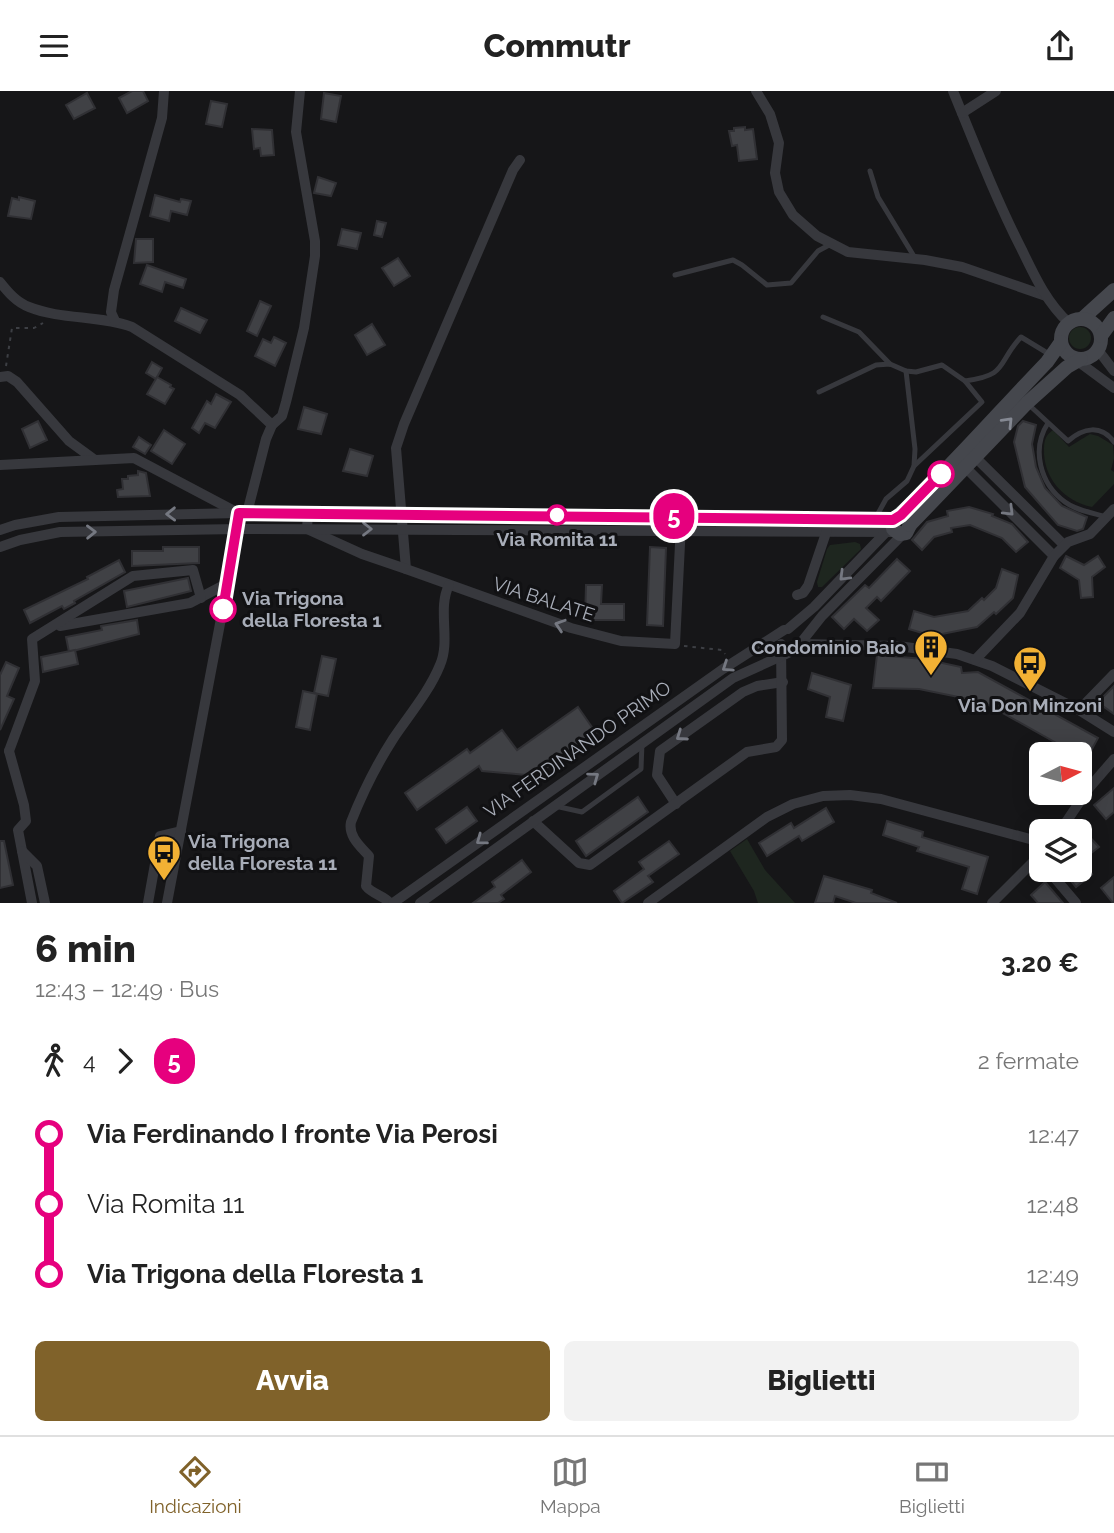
<!DOCTYPE html>
<html lang="it">
<meta charset="utf-8">
<style>
:root{--surface:#fff;--page:#f2f2f2;--text:#222;--muted:#767676;--line:#e0e0e0;--accent:#80622a}
body{margin:0;font-family:Raleway,sans-serif;background:var(--page);color:var(--text);height:100vh;display:flex;flex-direction:column;font-size:26px;white-space:nowrap}
*{box-sizing:border-box;margin:0}
p{font-size:23px;color:var(--muted)}
.icon{flex:none;width:38px;height:38px;fill:none;stroke:currentColor;stroke-width:2;stroke-linecap:round;stroke-linejoin:round}
.map{position:relative;height:812px;overflow:hidden}
.sheet{display:flex;flex-direction:column;background:var(--surface);flex:1}
.sheet>*{flex:none}
.badge{padding:0 14px;border-radius:23px;font-size:24px;line-height:46px}
.needle{width:46px;rotate:84deg}
.fabs{position:absolute;left:1029px;top:651px;display:grid;gap:14px}
.fabs a{display:grid;place-items:center;width:63px;height:63px;border-radius:10px;background:var(--surface);box-shadow:0 4px 18px #0003;font-size:35px}
.map>.badge{position:absolute;translate:-50% -50%;box-shadow:0 0 0 4px #fff}
.legs{display:flex;align-items:center;gap:10px;height:77px;padding:0 35px;font-size:23px}
.legs p{margin-inline-start:auto}
.overview{display:flex;align-items:center;justify-content:space-between;height:119px;padding:0 35px}
h1{font-size:38px;font-weight:800;line-height:52px}
.action{display:flex;gap:14px;margin-top:auto;padding:14px 35px}
.action a{flex:1;height:80px;border-radius:10px;background:var(--accent);color:#fff;font-size:28px;font-weight:800;line-height:80px;text-align:center}
.action a+a{background:var(--page);color:var(--text)}
ul{padding:0 35px;list-style:none}
li{display:flex;align-items:center;gap:24px;height:70px;font-size:26px}
li i{display:grid;place-items:center;width:10px;height:100%;margin:0 9px;background:currentColor}
li i::after{content:'';width:18px;height:18px;margin:-9px;border:5px solid;border-radius:50%;background:var(--surface)}
li p{margin-inline-start:auto}
li:first-child i{background:linear-gradient(#0000 50%,currentColor 0)}
li:last-child i{background:linear-gradient(currentColor 50%,#0000 0)}
header{display:flex;justify-content:space-between;align-items:center;height:91px;padding:0 35px;background:var(--surface);font-size:32px;font-weight:800}
.tabs{display:flex;justify-content:space-around;align-items:center;height:98px;border-top:2px solid var(--line);background:var(--surface);font-size:19px;color:var(--muted)}
.tabs a{display:grid;justify-items:center;gap:4px}
.tabs .active{color:var(--accent)}
.map>svg:first-child{display:block}
.green{fill:#1e261f}
.building{fill:#404145;stroke:#303034;stroke-width:2}
.lines{fill:none;stroke-linecap:round;stroke-linejoin:round}
.path{stroke:#3d3f44;stroke-width:2;stroke-dasharray:3.5 5;stroke-linecap:butt}
.lane{stroke:#37383d;stroke-width:5}
.street{stroke:#37383d;stroke-width:10}
.secondary{stroke:#45474d;stroke-width:14}
.oneway{stroke:#858993}
.oneway2{stroke:#757881}
.line-1-casing{stroke:#fff;stroke-width:16}
.line-1{stroke:#e6007e;stroke-width:10}
.stop-1-dot{fill:#fff;stroke:#e6007e;stroke-width:3.5}
.labels{text-anchor:middle;dominant-baseline:central;stroke-width:6;stroke-linejoin:round;paint-order:stroke}
.stop-label{font-size:19px;font-weight:bold;fill:#a8adb8;stroke:#111113}
.street-label{font-size:19px;fill:#a8adb8;stroke:#111113}
.poi-label{font-size:19px;font-weight:bold;fill:#a8adb8;stroke:#111113;text-anchor:end}
</style>
<header><svg class="icon" aria-label="menu" viewBox="0 0 24 24"><path d="M4 6h16M4 12h16M4 18h16"/></svg>Commutr<svg class="icon" aria-label="share" viewBox="0 0 24 24"><path d="M12 15V3M7 8l5-5 5 5M5 13v7h14v-7"/></svg></header>
<div class="map">
<svg width="1114" height="812" viewBox="0 0 1114 812">
<rect width="100%" height="100%" fill="#161618"/>
<g class="green">
<circle cx="1080" cy="247" r="11"/>
<path d="M 1053,339 L 1069,356 L 1090,343 L 1098,345 L 1113,354 L 1114,367 L 1111,379 L 1114,381 L 1114,393 L 1092,416 C 1064,410 1043,387 1044,358 C 1044,349 1046,344 1053,339 Z"/>
<path d="M 855,451 L 860,453 L 861,458 L 822,496 L 818,496 L 817,491 L 827,458 L 830,454 Z"/>
<path d="M 747,748 L 765,779 L 795,812 L 758,812 L 754,800 L 730,760 Z"/>
</g>
<g class="building">
<path d="M 132,0 L 143,0 L 148,10 L 127,22 L 119,7 Z"/>
<path d="M 87,2 L 95,17 L 74,28 L 66,14 Z"/>
<path d="M 324,2 L 341,5 L 336,31 L 321,28 Z"/>
<path d="M 211,10 L 227,13 L 222,36 L 206,33 Z"/>
<path d="M 745,36 L 745,39 L 753,38 L 757,68 L 739,70 L 737,54 L 732,55 L 729,40 L 734,40 L 734,37 Z"/>
<path d="M 252,38 L 272,39 L 274,64 L 261,65 L 260,57 L 254,58 Z"/>
<path d="M 318,86 L 336,92 L 331,105 L 314,102 Z"/>
<path d="M 155,104 L 180,111 L 181,108 L 191,110 L 187,124 L 171,120 L 169,130 L 150,125 Z"/>
<path d="M 19,106 L 35,110 L 31,128 L 8,125 L 12,107 L 19,109 Z"/>
<path d="M 377,130 L 386,132 L 382,146 L 374,144 Z"/>
<path d="M 342,138 L 361,142 L 357,158 L 338,154 Z"/>
<path d="M 136,148 L 153,148 L 153,171 L 134,172 Z"/>
<path d="M 398,167 L 410,185 L 394,195 L 382,177 Z"/>
<path d="M 147,174 L 186,188 L 183,197 L 165,191 L 162,201 L 140,193 Z"/>
<path d="M 260,210 L 271,215 L 257,245 L 247,240 Z"/>
<path d="M 181,217 L 207,229 L 200,242 L 175,230 Z"/>
<path d="M 372,233 L 385,254 L 367,264 L 355,244 Z"/>
<path d="M 274,246 L 286,252 L 275,275 L 255,265 L 263,248 L 271,252 Z"/>
<path d="M 152,271 L 162,277 L 156,288 L 146,282 Z"/>
<path d="M 157,286 L 171,294 L 170,296 L 174,298 L 165,313 L 147,303 Z"/>
<path d="M 216,303 L 231,311 L 215,337 L 205,332 L 199,342 L 192,337 L 207,310 L 211,313 Z"/>
<path d="M 304,316 L 327,323 L 321,343 L 298,338 Z"/>
<path d="M 38,330 L 47,349 L 30,357 L 22,338 Z"/>
<path d="M 1023,330 L 1036,334 L 1032,353 L 1036,376 L 1045,397 L 1062,415 L 1087,426 L 1083,438 L 1077,440 L 1058,434 L 1025,396 L 1014,351 L 1018,335 Z"/>
<path d="M 164,339 L 185,353 L 172,373 L 151,360 Z"/>
<path d="M 139,346 L 151,354 L 145,363 L 133,356 Z"/>
<path d="M 350,358 L 373,365 L 367,385 L 343,380 Z"/>
<path d="M 138,380 L 146,382 L 150,405 L 118,406 L 117,399 L 123,398 L 122,388 L 128,388 L 128,385 L 138,384 Z"/>
<path d="M 969,416 L 993,423 L 992,425 L 1012,433 L 1028,451 L 1016,461 L 1002,447 L 970,434 L 951,437 L 952,441 L 934,446 L 922,459 L 912,449 L 927,431 L 948,425 L 947,420 Z"/>
<path d="M 163,456 L 199,456 L 199,472 L 132,475 L 132,460 L 163,460 Z"/>
<path d="M 650,456 L 666,457 L 663,535 L 647,534 Z"/>
<path d="M 1066,465 L 1084,474 L 1098,465 L 1105,476 L 1092,486 L 1093,506 L 1081,507 L 1079,489 L 1060,477 Z"/>
<path d="M 897,468 L 910,480 L 881,510 L 877,506 L 866,517 L 879,529 L 867,540 L 854,528 L 844,538 L 832,526 L 865,494 L 869,497 Z"/>
<path d="M 119,469 L 125,481 L 74,510 L 75,512 L 64,518 L 62,515 L 30,532 L 24,519 L 88,488 L 87,486 Z"/>
<path d="M 1002,478 L 1018,484 L 1013,507 L 996,523 L 994,521 L 977,536 L 932,545 L 909,538 L 914,520 L 934,526 L 968,520 L 982,507 L 984,509 L 996,497 Z"/>
<path d="M 188,487 L 191,500 L 127,516 L 124,500 Z"/>
<path d="M 586,494 L 602,494 L 601,513 L 624,513 L 624,529 L 585,529 Z"/>
<path d="M 137,529 L 139,543 L 69,561 L 66,546 L 102,539 L 101,535 Z"/>
<path d="M 75,559 L 78,573 L 43,581 L 41,566 Z"/>
<path d="M 877,564 L 924,568 L 961,576 L 962,582 L 978,581 L 1098,647 L 1086,669 L 1080,663 L 1076,663 L 983,611 L 919,598 L 873,597 Z"/>
<path d="M 322,565 L 336,568 L 328,605 L 314,602 Z"/>
<path d="M 6,571 L 19,577 L 7,605 L 14,608 L 0,639 L 0,584 Z"/>
<path d="M 812,582 L 851,594 L 843,630 L 826,626 L 830,606 L 808,598 Z"/>
<path d="M 1114,595 L 1114,623 L 1100,613 L 1102,607 Z"/>
<path d="M 303,600 L 317,603 L 310,639 L 296,636 Z"/>
<path d="M 578,616 L 596,642 L 529,689 L 526,684 L 482,680 L 479,675 L 417,719 L 405,702 L 467,658 L 470,662 L 502,639 L 517,659 Z"/>
<path d="M 1114,697 L 1114,721 L 1106,728 L 1094,714 Z"/>
<path d="M 638,706 L 648,721 L 586,765 L 576,750 Z"/>
<path d="M 467,716 L 477,730 L 446,752 L 436,738 Z"/>
<path d="M 826,717 L 834,731 L 802,750 L 799,745 L 767,765 L 759,752 L 791,732 L 794,737 Z"/>
<path d="M 887,730 L 923,741 L 922,746 L 988,766 L 977,803 L 962,798 L 969,776 L 917,760 L 919,756 L 883,744 Z"/>
<path d="M 1085,741 L 1099,756 L 1081,770 L 1092,783 L 1076,796 L 1062,779 L 1080,779 L 1080,745 Z"/>
<path d="M 0,750 L 4,750 L 13,794 L 0,797 Z"/>
<path d="M 669,750 L 679,763 L 648,785 L 653,791 L 622,812 L 614,800 L 644,778 L 639,771 Z"/>
<path d="M 522,769 L 531,781 L 501,804 L 504,808 L 498,812 L 473,812 L 495,796 L 492,791 Z"/>
<path d="M 824,785 L 872,799 L 871,802 L 897,812 L 856,812 L 835,805 L 833,812 L 815,812 Z"/>
<path d="M 1114,786 L 1114,812 L 1113,812 L 1101,797 Z"/>
<path d="M 1045,791 L 1063,812 L 1038,812 L 1031,804 Z"/>
</g>
<g class="lines">
<g class="path">
<path d="M 6,275 L 12,237 L 34,237 L 43,232"/>
<path d="M 684,555 L 722,559 L 725,563"/>
</g>
<g class="lane">
<path d="M 870,80 L 878,106 L 915,167"/>
<path d="M 675,184 L 733,169 L 742,174 L 767,194 L 791,192 L 818,160 L 831,153"/>
<path d="M 823,226 L 859,241 L 890,273"/>
<path d="M 965,290 C 1009,284 996,273 1021,246 L 1049,263"/>
<path d="M 819,301 L 876,274 L 890,273 L 906,280 L 916,281 L 942,274 L 965,290 L 982,311 L 914,375"/>
<path d="M 1028,313 L 1068,350 C 1083,337 1101,333 1114,351"/>
<path d="M 1048,332 C 1031,358 1040,393 1065,411 C 1077,420 1094,422 1107,426"/>
<path d="M 875,428 L 886,408 L 907,390 L 914,375 L 915,358 L 906,280"/>
<path d="M 555,715 L 582,721 L 641,678 L 642,652"/>
</g>
<g class="street">
<path d="M 756,0 L 770,23 L 779,52 L 775,82 L 779,101 L 793,124 L 817,145 L 848,161 L 925,169 L 962,176 L 1046,205"/>
<path d="M 953,0 C 975,54 996,108 1022,159 C 1035,186 1047,212 1069,232"/>
<path d="M 962,22 L 996,0"/>
<path d="M 520,69 L 513,79 L 404,333 L 396,357 L 406,478 L 571,537 L 621,550 L 675,553 L 681,433"/>
<path d="M 0,191 C 8,201 16,211 29,216 C 62,229 99,224 132,236 L 240,304 L 272,334"/>
<path d="M 115,230 L 111,221 L 114,199 L 162,27 L 164,0"/>
<path d="M 1098,259 L 1114,280"/>
<path d="M 1068,263 L 1114,297"/>
<path d="M 0,286 L 8,285 L 17,291 L 69,350 L 95,369"/>
<path d="M 975,366 L 1064,454"/>
<path d="M 0,374 L 134,367 L 238,422"/>
<path d="M 965,376 L 1054,465"/>
<path d="M 247,422 L 266,348 L 272,334 L 282,325 L 286,311 L 304,237 L 315,165 L 315,150 L 296,41 L 300,0"/>
<path d="M 308,422 L 307,438 L 362,463 L 406,478"/>
<path d="M 0,439 L 15,434 L 59,426 L 239,422 L 682,425 L 893,429"/>
<path d="M 0,456 L 20,449 L 60,441 L 238,438 L 895,441"/>
<path d="M 797,504 L 803,502 L 808,495 L 827,439"/>
<path d="M 60,535 L 190,512 L 228,492"/>
<path d="M 788,538 L 814,516 L 889,438"/>
<path d="M 803,549 L 822,525 L 903,443"/>
<path d="M 802,553 L 898,555 L 957,563 L 992,575 L 1079,619 L 1114,641"/>
<path d="M 975,569 L 1020,522 L 1054,465 L 1068,451 L 1090,443 L 1114,418"/>
<path d="M 1079,619 L 1114,583"/>
<path d="M 9,660 L 35,590 L 32,548 L 133,485 L 193,479 L 201,507"/>
<path d="M 9,660 L 24,714 L 26,730 L 18,739 L 32,812"/>
<path d="M 676,713 L 657,684 L 660,660 L 743,601 L 757,595 L 783,591"/>
<path d="M 533,730 L 579,772 L 590,774 L 747,661 L 776,656 L 782,649 L 781,553"/>
<path d="M 1060,740 L 1089,697 L 1114,668"/>
<path d="M 22,760 L 37,775 L 45,812"/>
<path d="M 1048,779 L 1076,812"/>
<path d="M 148,812 L 160,745 L 181,740"/>
<path d="M 167,812 L 238,438 L 239,422"/>
<path d="M 390,812 C 383,804 372,803 366,795 L 369,765 C 360,755 348,745 351,731 C 362,703 377,673 393,648 C 409,624 429,601 440,574 C 451,549 437,518 449,494"/>
<path d="M 393,812 L 723,578 L 784,539"/>
<path d="M 420,812 L 733,587 L 797,558 L 802,553"/>
<path d="M 648,812 L 767,726 L 793,713 L 823,705 L 850,704 L 881,708 L 1041,751"/>
<path d="M 992,812 L 1041,763"/>
</g>
<g class="secondary">
<path d="M 1082,228 L 1114,199"/>
<circle cx="1081" cy="248" r="20"/>
<path d="M 1101,245 L 1114,227"/>
<path d="M 900,424 L 909,428 L 910,434 L 906,442 L 900,443 L 893,438 L 893,429 C 947,381 996,324 1047,271 L 1061,251"/>
<path d="M 910,434 L 1027,312 L 1067,276 L 1081,268"/>
</g>
</g>
<defs><path id="oneway-chevron" d="M-2-3.5L2.5 0L-2 3.5" fill="none" stroke-width="1.6" stroke-linecap="round" stroke-linejoin="round" transform="scale(1.75)"/></defs>
<use class="oneway" href="#oneway-chevron" transform="translate(1008 331) rotate(-46)"/>
<g class="oneway2">
<use href="#oneway-chevron" transform="translate(1009 420) rotate(45)"/>
<use href="#oneway-chevron" transform="translate(171 423) rotate(179)"/>
<use href="#oneway-chevron" transform="translate(367 438)"/>
<use href="#oneway-chevron" transform="translate(91 441) rotate(-1)"/>
<use href="#oneway-chevron" transform="translate(844 485) rotate(135)"/>
<use href="#oneway-chevron" transform="translate(560 534) rotate(-162)"/>
<use href="#oneway-chevron" transform="translate(727 576) rotate(146)"/>
<use href="#oneway-chevron" transform="translate(681 645) rotate(145)"/>
<use href="#oneway-chevron" transform="translate(594 686) rotate(-36)"/>
<use href="#oneway-chevron" transform="translate(481 749) rotate(144)"/>
</g>
<g class="lines">
<g class="line-1-casing">
<path id="line-1" d="M 223,518 L 239,422 L 893,429 L 901,424 L 941,383"/>
</g>
<use href="#line-1" class="line-1"/>
</g>
<defs>
<g id="building-pin" transform="scale(1.75)"><path d="M0 17L-7.5 6A9.5 9.5 0 1 1 7.5 6Z" fill="#f2b134" stroke="#111113"/><path d="M-4-6H4V6H1V3H-1V6H-4ZM-2.5-4.3h1.7v1.8h-1.7ZM.8-4.3h1.7v1.8H.8ZM-2.5-1h1.7V.8h-1.7ZM.8-1h1.7V.8H.8Z" fill="#111"/></g>
<g id="bus-pin" transform="scale(1.75)"><path d="M0 17L-7.5 6A9.5 9.5 0 1 1 7.5 6Z" fill="#f2b134" stroke="#111113"/><path d="M-5-6H5V4H4V6H2V4H-2V6H-4V4H-5ZM-3.5-4V0h7V-4ZM-3.5 1.2v1.5H-2V1.2ZM2 1.2v1.5H3.5V1.2Z" fill="#111"/></g>
</defs>
<g fill-rule="evenodd">
<use href="#building-pin" x="931" y="556"/>
<use href="#bus-pin" x="1030" y="572"/>
<use href="#bus-pin" x="164" y="761"/>
</g>
<g class="stop-1-dot">
<circle cx="941" cy="383" r="12"/>
<circle cx="557" cy="424" r="9"/>
<circle cx="223" cy="518" r="12"/>
</g>
<g class="labels">
<g class="stop-label">
<text x="557" y="448">Via Romita 11</text>
<text x="242" y="507" text-anchor="start">Via Trigona<tspan x="242" dy="22">della Floresta 1</tspan></text>
</g>
<g class="street-label">
<text transform="translate(544 508) rotate(18)">VIA BALATE</text>
<text transform="translate(577 658) rotate(-35)">VIA FERDINANDO PRIMO</text>
</g>
<g class="poi-label">
<text x="906" y="556">Condominio Baio</text>
<text x="1030" y="614" text-anchor="middle">Via Don Minzoni</text>
<text x="188" y="750" text-anchor="start">Via Trigona<tspan x="188" dy="22">della Floresta 11</tspan></text>
</g>
</g>
</svg>
<div class="fabs">
<a><svg class="needle" viewBox="-14 -14 28 28"><path d="M0-13l5 13h-10z" fill="#e53935"/><path d="M0 13l5-13h-10z" fill="#767676"/></svg></a>
<a><svg class="icon" aria-label="layers" viewBox="0 0 24 24"><path d="M12 4l9 5-9 5-9-5zM3 14l9 5 9-5"/></svg></a>
</div>
<b class="badge" style="left:674px;top:425px;background:#e6007e;color:#fff">5</b>
</div>
<section class="sheet">
<div class="overview"><div><h1>6 min</h1><p>12:43 – 12:49 · Bus</p></div><b>3.20 €</b></div>
<div class="legs"><svg class="icon" aria-label="walk" viewBox="0 0 24 24"><circle cx="13" cy="4" r="2"/><path d="M13 8l-2 6 4 7M11 14l-3 7M7 12l3-4h3l4 4"/></svg>4<svg class="icon" aria-label="forward" viewBox="0 0 24 24"><path d="M9 5l7 7-7 7"/></svg><b class="badge" style="background:#e6007e;color:#fff">5</b><p>2 fermate</p></div>
<ul>
<li><i style="color:#e6007e"></i><b>Via Ferdinando I fronte Via Perosi</b><p>12:47</p></li>
<li><i style="color:#e6007e"></i><span>Via Romita 11</span><p>12:48</p></li>
<li><i style="color:#e6007e"></i><b>Via Trigona della Floresta 1</b><p>12:49</p></li>
</ul>
<div class="action"><a>Avvia</a><a>Biglietti</a></div>
</section>
<nav class="tabs">
<a class="active"><svg class="icon" aria-label="directions" viewBox="0 0 24 24"><path d="M12 3l9 9-9 9-9-9zM9 14v-3h6M13 9l2 2-2 2"/></svg>Indicazioni</a>
<a><svg class="icon" aria-label="map" viewBox="0 0 24 24"><path d="M3 6l6-2 6 2 6-2v14l-6 2-6-2-6 2zM9 4v14M15 6v14"/></svg>Mappa</a>
<a><svg class="icon" aria-label="tickets" viewBox="0 0 24 24"><path d="M3 7h18v10H3zM15 7v10"/></svg>Biglietti</a>
</nav>
